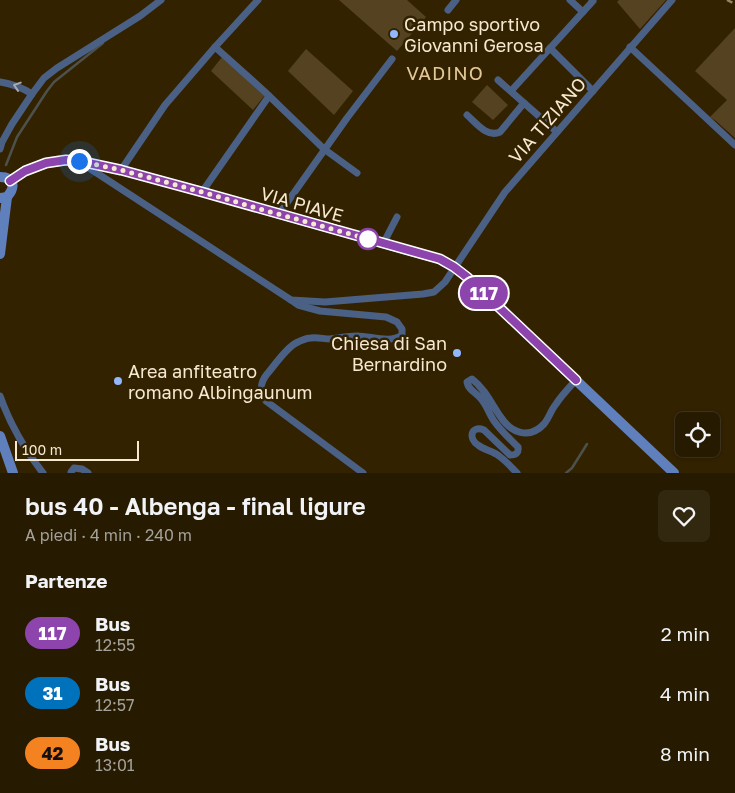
<!DOCTYPE html>
<html lang="it">
<meta charset="utf-8">
<style>
:root{--surface:#261a00;--page:#32270f;--text:#f1f3f6;--muted:#a4a199;--line:#423822}
body{margin:0;font-family:"Golos Text",sans-serif;background:var(--page);color:var(--text);height:100vh;display:flex;flex-direction:column;font-size:19px;white-space:nowrap}
*{box-sizing:border-box;margin:0}
p{font-size:16px;color:var(--muted)}
.icon{flex:none;width:28px;height:28px;fill:none;stroke:currentColor;stroke-width:2;stroke-linecap:round;stroke-linejoin:round}
.map{position:relative;height:473px;overflow:hidden}
.side{display:flex;flex-direction:column;background:var(--surface);flex:1}
.side>*{flex:none}
.badge{padding:0 10px;border-radius:16px;font-size:18px;line-height:32px}
.tools{position:absolute;left:675px;top:412px;display:grid;gap:10px}
.tools a{display:grid;place-items:center;width:45px;height:45px;border-radius:8px;background:var(--surface);box-shadow:0 1px 4px #0004,0 0 0 1px var(--line);font-size:25px}
.scale{position:absolute;left:15px;bottom:12px;width:124px;box-sizing:border-box;padding-left:5px;border:2px solid #f6e9d1;border-top:0;font-size:14px;line-height:18px;white-space:nowrap;color:#f6e9d1;-webkit-text-stroke:4px #320;paint-order:stroke}
.you{position:absolute;width:25px;height:25px;margin:-12px;border:4px solid #fff;border-radius:50%;background:#1a73e8;box-shadow:0 0 0 8px #1a73e833}
.map>.badge{position:absolute;translate:-50% -50%;box-shadow:0 0 0 2px #fff}
h2{padding:0 25px;font-size:19px;line-height:45px}
.round{display:grid;place-items:center;flex:none;width:52px;height:52px;border-radius:8px;background:var(--page)}
.summary{display:flex;align-items:center;justify-content:space-between;height:85px;padding:0 25px}
h1{font-size:24px;font-weight:600;line-height:38px}
ul{padding:0;list-style:none}
li{display:flex;align-items:center;gap:15px;height:60px;padding:0 25px}
li div{flex:1}
li b{display:block;font-size:19px}
li em{font-style:normal}
li .badge{min-width:55px;font-weight:700;text-align:center}
.map>svg:first-child{display:block}
.green{fill:#544221}
.lines{fill:none;stroke-linecap:round;stroke-linejoin:round}
.stream{stroke:#4d514b;stroke-width:2.5}
.street{stroke:#4b6085;stroke-width:7}
.secondary{stroke:#5f80bc;stroke-width:10}
.rail{stroke:#948568;stroke-width:2.5;stroke-dasharray:6 6;stroke-linecap:butt}
.oneway{stroke:#a9abaf}
.line-casing{stroke:#fff;stroke-width:11}
.line{stroke:#8e44ad;stroke-width:8}
.walk{stroke:#f6e9d1;stroke-width:5;stroke-dasharray:0 9}
.poi-dot{fill:#91b8fd;stroke:#320;stroke-width:2}
.stop-dot{fill:#fff;stroke:#8e44ad;stroke-width:2.5}
.labels{text-anchor:middle;dominant-baseline:central;stroke-width:5;stroke-linejoin:round;paint-order:stroke}
.poi-label{font-size:18px;fill:#f6e9d1;stroke:#320;text-anchor:start}
.street-label{font-size:18px;fill:#f6e9d1;stroke:#320}
.neighbourhood-label{font-size:19px;letter-spacing:1px;fill:#e2c898;stroke:#320}
</style>
<div class="map">
<svg width="735" height="473" viewBox="0 0 735 473">
<rect width="100%" height="100%" fill="#320"/>
<g class="green">
<path d="M 339,0 L 407,0 L 426,17 L 397,51 Z"/>
<path d="M 619,0 L 666,0 L 640,29 L 617,2 Z"/>
<path d="M 735,28 L 735,138 L 716,121 L 710,117 L 727,100 L 695,71 Z"/>
<path d="M 306,49 L 353,91 L 334,115 L 288,71 Z"/>
<path d="M 222,57 L 265,95 L 253,110 L 211,71 Z"/>
<path d="M 487,85 L 508,105 L 493,120 L 472,102 Z"/>
</g>
<g class="lines">
<g class="stream">
<path d="M 6,165 L 17,137 L 47,91 L 54,82 L 103,43"/>
<path d="M 566,473 L 572,468 L 587,444"/>
</g>
<g class="street">
<path d="M 570,0 L 583,12"/>
<path d="M 448,10 L 456,0"/>
<path d="M 215,47 L 264,91 L 324,149 L 357,173"/>
<path d="M 630,47 L 735,145"/>
<path d="M 550,48 L 593,91"/>
<path d="M 498,80 L 557,132"/>
<path d="M 0,82 C 13,84 21,87 32,94"/>
<path d="M 511,91 L 593,1 L 592,0"/>
<path d="M 467,115 C 476,123 487,138 500,132 L 524,103"/>
<path d="M 0,149 L 2,142 L 12,124 L 32,94 L 44,78 L 57,68 L 140,16 L 161,0"/>
<path d="M 83,164 L 291,300 L 325,302 L 423,294 L 434,292 L 445,282 L 505,192 L 672,0"/>
<path d="M 121,170 L 165,105 L 215,47 L 258,0"/>
<path d="M 202,192 L 269,96"/>
<path d="M 279,214 L 347,118 L 392,59"/>
<path d="M 383,244 L 397,217"/>
<path d="M 291,300 L 298,305 L 320,311 L 386,317 L 397,322 L 402,329 L 402,335 C 390,344 371,336 357,336 C 348,336 339,338 330,339 C 324,339 317,337 311,338 C 306,338 300,341 296,343 C 286,348 275,365 267,374 C 260,383 259,391 266,401 L 363,473"/>
<path d="M 0,396 C 10,424 25,450 43,473"/>
<path d="M 71,473 L 71,472 L 74,468 L 82,469 L 88,473"/>
<path d="M 517,473 C 511,467 506,461 499,456 C 493,451 484,450 478,445 C 468,438 471,425 484,430 L 510,455 C 516,455 519,453 518,447 C 510,439 501,431 494,421 C 489,414 487,406 482,400 C 477,393 468,390 467,382 L 472,379 C 485,389 491,403 500,416 C 511,433 529,440 544,424 C 549,418 551,410 556,404 C 562,395 569,388 576,380"/>
</g>
<g class="secondary">
<path d="M 0,177 C 14,177 16,187 7,197 L 0,198"/>
<path d="M 10,181 L 25,171 L 46,163 L 66,160 L 79,161 L 121,170 L 202,192 L 439,259 L 454,267 L 467,277 L 674,473"/>
<path d="M 0,254 L 7,197"/>
<path d="M 0,436 L 13,473"/>
</g>
<path class="rail" d="M 727,0 L 735,4"/>
</g>
<defs><path id="oneway-chevron" d="M-2-3.5L2.5 0L-2 3.5" fill="none" stroke-width="1.6" stroke-linecap="round" stroke-linejoin="round" transform="scale(1.25)"/></defs>
<use class="oneway" href="#oneway-chevron" transform="translate(17 86) rotate(-162)"/>
<g class="lines">
<g class="line-casing">
<path id="line" d="M 10,181 L 25,171 L 46,163 L 66,160 L 79,161 L 121,170 L 202,192 L 440,259 L 454,267 L 467,277 L 576,380"/>
</g>
<use href="#line" class="line"/>
<path class="walk" d="M 79,161 L 121,170 L 202,192 L 267,211 L 368,239"/>
</g>
<g class="poi-dot">
<circle cx="394" cy="34" r="5"/>
<circle cx="457" cy="353" r="5"/>
<circle cx="118" cy="381" r="5"/>
</g>
<circle class="stop-dot" cx="368" cy="239" r="10"/>
<g class="labels">
<g class="poi-label">
<text x="404" y="24">Campo sportivo<tspan x="404" dy="21">Giovanni Gerosa</tspan></text>
<text x="447" y="343" text-anchor="end">Chiesa di San<tspan x="447" dy="21">Bernardino</tspan></text>
<text x="128" y="371">Area anfiteatro<tspan x="128" dy="21">romano Albingaunum</tspan></text>
</g>
<g class="street-label">
<text transform="translate(547 120) rotate(-49)">VIA TIZIANO</text>
<text transform="translate(302 204) rotate(16)">VIA PIAVE</text>
</g>
<g class="neighbourhood-label">
<text x="445" y="72">VADINO</text>
</g>
</g>
</svg>
<div class="tools">
<a><svg class="icon" aria-label="locate" viewBox="0 0 24 24"><circle cx="12" cy="12" r="6"/><path d="M12 2v4M12 18v4M2 12h4M18 12h4"/></svg></a>
</div>
<div class="scale">100 m</div>
<div class="you" style="left:79px;top:161px"></div>
<b class="badge" style="left:484px;top:293px;background:#8e44ad;color:#fff">117</b>
</div>
<section class="side">
<div class="summary"><div><h1>bus 40 - Albenga - final ligure</h1><p>A piedi · 4 min · 240 m</p></div><a class="round"><svg class="icon" aria-label="heart" viewBox="0 0 24 24"><path d="M12 20l-8-8c-3-5 5-10 8-4 3-6 11-1 8 4z"/></svg></a></div>
<h2>Partenze</h2>
<ul>
<li><span class="badge" style="background:#8e44ad;color:#fff">117</span><div><b>Bus</b><p>12:55</p></div><em>2 min</em></li>
<li><span class="badge" style="background:#0072bc;color:#fff">31</span><div><b>Bus</b><p>12:57</p></div><em>4 min</em></li>
<li><span class="badge" style="background:#f58220;color:#111">42</span><div><b>Bus</b><p>13:01</p></div><em>8 min</em></li>
</ul>
</section>
